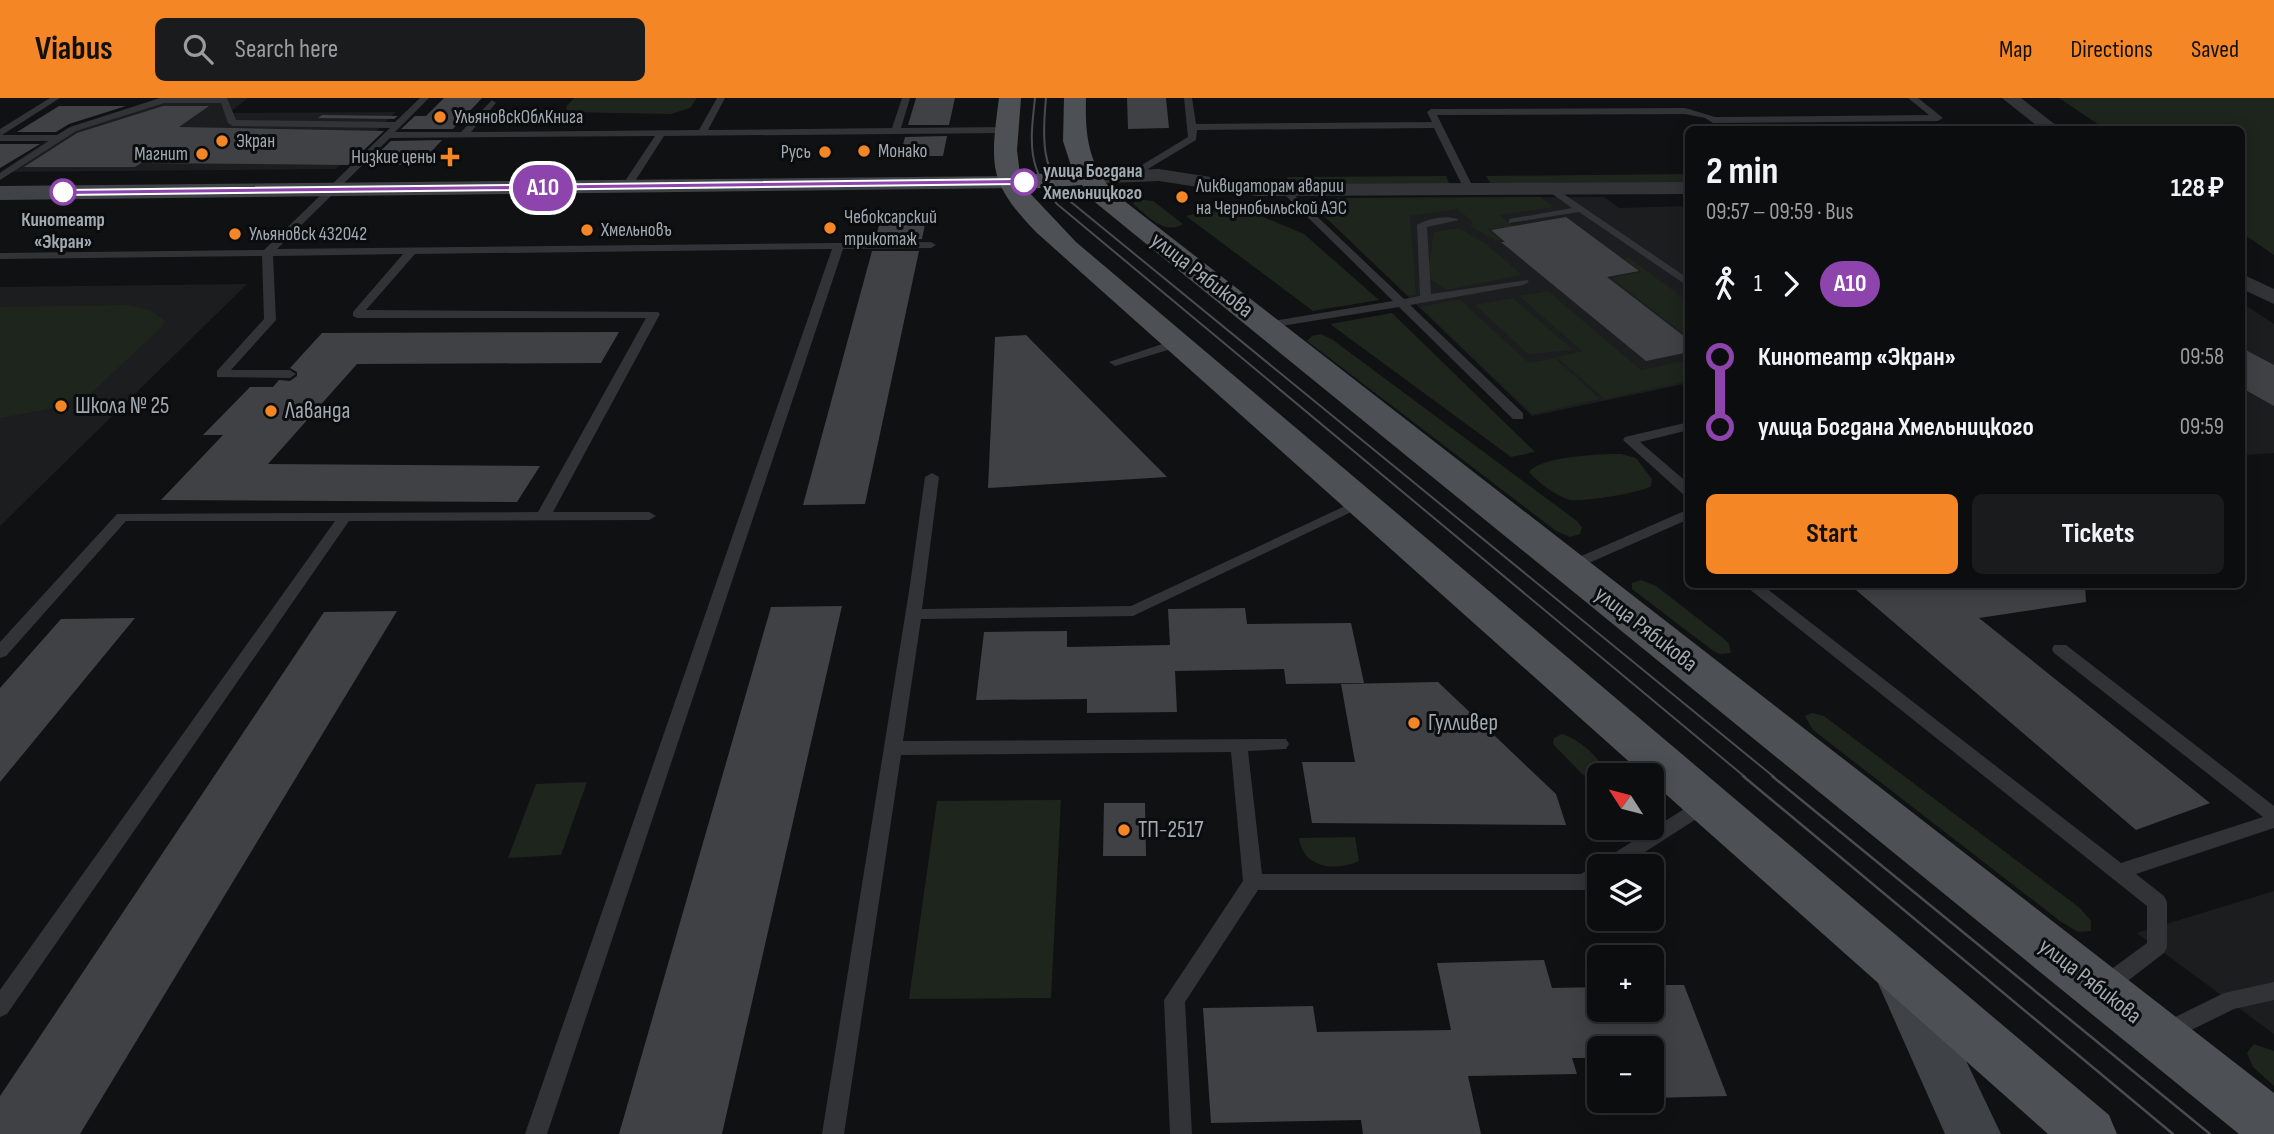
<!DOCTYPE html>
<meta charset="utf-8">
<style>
:root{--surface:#0c0d0e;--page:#1a1b1c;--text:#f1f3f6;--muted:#9a9c9e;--line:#2c2d2e;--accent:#f48626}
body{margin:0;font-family:"Sofia Sans Condensed",sans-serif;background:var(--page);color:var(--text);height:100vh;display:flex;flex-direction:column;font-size:26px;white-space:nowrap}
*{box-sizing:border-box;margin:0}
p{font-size:23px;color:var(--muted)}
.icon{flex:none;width:38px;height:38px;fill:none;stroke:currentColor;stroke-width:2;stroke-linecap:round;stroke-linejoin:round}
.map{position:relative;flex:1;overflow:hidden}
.side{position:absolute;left:1685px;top:28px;width:560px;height:462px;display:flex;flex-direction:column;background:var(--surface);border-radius:10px;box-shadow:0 4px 18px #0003,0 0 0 2px var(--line)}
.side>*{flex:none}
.badge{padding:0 14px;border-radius:23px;font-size:24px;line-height:46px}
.needle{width:46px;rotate:306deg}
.fabs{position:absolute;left:1587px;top:665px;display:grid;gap:14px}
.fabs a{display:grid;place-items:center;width:77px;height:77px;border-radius:10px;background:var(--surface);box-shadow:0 4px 18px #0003,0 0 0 2px var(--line);font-size:35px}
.map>.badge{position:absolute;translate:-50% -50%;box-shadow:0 0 0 4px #fff}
.legs{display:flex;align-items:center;gap:10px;height:77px;padding:0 21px;font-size:23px}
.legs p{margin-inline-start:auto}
.summary{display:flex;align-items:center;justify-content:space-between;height:119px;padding:0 21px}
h1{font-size:38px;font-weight:700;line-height:52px}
.cta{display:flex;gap:14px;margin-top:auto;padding:14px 21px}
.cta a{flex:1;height:80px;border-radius:10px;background:var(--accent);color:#111;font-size:28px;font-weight:700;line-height:80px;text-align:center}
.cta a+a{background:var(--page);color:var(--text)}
ul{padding:0 21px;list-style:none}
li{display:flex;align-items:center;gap:24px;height:70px;font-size:26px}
li i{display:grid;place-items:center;width:10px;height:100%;margin:0 9px;background:currentColor}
li i::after{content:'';width:18px;height:18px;margin:-9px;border:5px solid;border-radius:50%;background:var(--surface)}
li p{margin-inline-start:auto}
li:first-child i{background:linear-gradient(#0000 50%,currentColor 0)}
li:last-child i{background:linear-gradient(currentColor 50%,#0000 0)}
header{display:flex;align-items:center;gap:42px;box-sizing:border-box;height:98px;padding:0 35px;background:var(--accent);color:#111}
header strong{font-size:33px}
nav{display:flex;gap:38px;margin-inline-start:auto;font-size:24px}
.search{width:490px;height:63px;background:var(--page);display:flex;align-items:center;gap:18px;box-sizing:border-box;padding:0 24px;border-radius:10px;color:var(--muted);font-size:26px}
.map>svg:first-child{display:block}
.built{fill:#1c1d1f}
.green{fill:#1d251d}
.building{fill:#3f4145}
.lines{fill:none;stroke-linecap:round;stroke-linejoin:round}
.lane{fill:#313337;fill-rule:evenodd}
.street{fill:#313337;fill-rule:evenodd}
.secondary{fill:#3f4347;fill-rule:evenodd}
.primary{fill:#4d5156;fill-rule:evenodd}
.tram-far1{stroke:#484c50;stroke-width:2}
.tram{stroke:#484c50;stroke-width:2.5}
.line-1{fill:#8e44ad;stroke:#fff;stroke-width:2}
.poi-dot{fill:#f48626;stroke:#0b0c0d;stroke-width:2.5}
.stop-1-dot{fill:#fff;stroke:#8e44ad;stroke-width:3.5}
.labels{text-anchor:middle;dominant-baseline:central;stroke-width:6;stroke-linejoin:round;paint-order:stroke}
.far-poi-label{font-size:19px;fill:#a1aab3;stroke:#0b0c0d;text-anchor:start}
.far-stop-label{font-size:19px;font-weight:bold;fill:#a1aab3;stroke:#0b0c0d;text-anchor:start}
.street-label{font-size:23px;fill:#a1aab3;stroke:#0b0c0d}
.poi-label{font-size:23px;fill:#a1aab3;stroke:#0b0c0d;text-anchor:start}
</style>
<header>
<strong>Viabus</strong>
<div class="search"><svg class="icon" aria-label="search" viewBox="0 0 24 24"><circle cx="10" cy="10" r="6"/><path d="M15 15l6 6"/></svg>Search here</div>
<nav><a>Map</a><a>Directions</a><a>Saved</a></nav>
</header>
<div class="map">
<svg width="2274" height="1036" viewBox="0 0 2274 1036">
<rect width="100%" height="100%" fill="#101112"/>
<g class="built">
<path d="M 169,0 L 248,0 L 229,15 L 396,14 L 336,71 L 0,74 L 56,37 Z"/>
<path d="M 1604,99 L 1619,110 L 1689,108 L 1689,285 L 1532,318 L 1319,113 L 1338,100 Z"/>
<path d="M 247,186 L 0,428 L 0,189 Z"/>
<path d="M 2242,205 L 2274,226 L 2274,355 L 2242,357 Z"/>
<path d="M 2274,793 L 2274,936 L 2137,835 Z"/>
</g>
<g class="green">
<path d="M 574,0 L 697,0 L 690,10 L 671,16 L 567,14 L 566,9 Z"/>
<path d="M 2059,0 L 2274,0 L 2274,157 L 2242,135 L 2242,32 L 2105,31 Z"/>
<path d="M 1689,76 L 1689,85 L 1491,86 L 1486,78 Z"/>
<path d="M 1446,78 L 1450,87 L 1336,88 L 1288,83 L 1287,79 Z"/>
<path d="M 1540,99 L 1554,109 L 1500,117 L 1514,129 L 1488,131 L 1501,142 L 1496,143 L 1470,128 L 1473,124 L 1457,111 L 1410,118 L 1416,197 L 1408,198 L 1319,113 L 1338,100 Z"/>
<path d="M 1137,101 L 1153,103 L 1183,126 C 1164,138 1147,117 1133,106 Z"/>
<path d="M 1232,106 L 1304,136 L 1379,202 L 1313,213 L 1186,118 Z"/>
<path d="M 1459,130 L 1486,146 L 1522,177 L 1447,192 L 1430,181 L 1429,163 L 1434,134 Z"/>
<path d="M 1629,160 L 1689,204 L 1689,240 L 1611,180 L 1641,174 L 1624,161 Z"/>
<path d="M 1548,193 L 1641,272 L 1689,262 L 1689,283 L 1604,301 L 1557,259 L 1582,253 L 1519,198 Z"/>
<path d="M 1513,200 L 1573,252 L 1528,256 L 1475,207 Z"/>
<path d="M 1459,201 L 1529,265 L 1555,260 L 1600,301 L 1532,316 L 1420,209 Z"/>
<path d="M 127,207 L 150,212 L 165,223 L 163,228 L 92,294 L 49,311 L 0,320 L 0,209 Z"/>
<path d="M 1392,215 L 1535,354 L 1511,359 L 1330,226 Z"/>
<path d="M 1321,236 L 1333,242 L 1577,423 L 1582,429 L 1580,436 L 1570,439 L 1556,433 L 1307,243 L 1312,238 Z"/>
<path d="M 1621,356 L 1636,360 L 1652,381 L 1651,388 C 1642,395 1581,404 1570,402 C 1556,398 1539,385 1529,374 C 1540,358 1602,356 1621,356 Z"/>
<path d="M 1641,482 L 1656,488 L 1723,540 L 1729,546 L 1731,555 L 1719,556 L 1712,552 L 1632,491 L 1632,485 Z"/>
<path d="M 1812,615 L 1824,618 L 2080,810 L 2091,823 L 2091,833 L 2078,834 L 2060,823 L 1813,632 L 1805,618 Z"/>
<path d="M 1562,636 C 1577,640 1603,661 1605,676 L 1593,682 L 1582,676 L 1553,646 L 1554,640 Z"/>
<path d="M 587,684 L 561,757 L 508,760 L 536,686 Z"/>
<path d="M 1061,702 L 1051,900 L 909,901 L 937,703 Z"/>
<path d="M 1355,739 L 1359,763 C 1335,774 1303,770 1299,740 Z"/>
<path d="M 2254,946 L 2274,953 L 2274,988 L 2253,969 L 2247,955 Z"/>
</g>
<g class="building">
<path d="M 444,0 L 482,0 L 453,31 L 401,31 L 415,18 L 426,18 Z"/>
<path d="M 916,0 L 955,0 L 949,27 L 908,27 Z"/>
<path d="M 1127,0 L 1166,0 L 1169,30 L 1128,31 Z"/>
<path d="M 59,8 L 126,8 L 69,26 L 56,34 L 17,34 Z"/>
<path d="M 163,8 L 209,8 L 179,29 L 384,33 L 348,67 L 141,65 L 135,69 L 24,69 L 77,35 Z"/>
<path d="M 322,17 L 398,18 L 394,21 L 318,20 Z"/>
<path d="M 947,38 L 943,58 L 900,58 L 905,39 Z"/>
<path d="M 442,42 L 419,67 L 366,67 L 391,43 Z"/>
<path d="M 0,46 L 40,46 L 0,70 Z"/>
<path d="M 927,116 L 922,141 L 875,142 L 882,117 Z"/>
<path d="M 1566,119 L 1639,173 L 1607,179 L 1689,242 L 1689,254 L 1646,263 L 1501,144 L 1505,144 L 1491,132 Z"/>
<path d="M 872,153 L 919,153 L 865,406 L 803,407 Z"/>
<path d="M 619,234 L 601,265 L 357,266 L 268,366 L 540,368 L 517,404 L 161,402 L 223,337 L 203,337 L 250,289 L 273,289 L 279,282 L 290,283 L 297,278 L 297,274 L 290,270 L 322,235 Z"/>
<path d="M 1026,237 L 1167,379 L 988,390 L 995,239 Z"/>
<path d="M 2242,250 L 2274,267 L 2274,308 L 2242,290 Z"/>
<path d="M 1849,486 L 2085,486 L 2086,504 L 1979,520 L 2210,705 L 2136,732 Z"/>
<path d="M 842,508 L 722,1036 L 619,1036 L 771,509 Z"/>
<path d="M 1245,510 L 1247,526 L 1351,525 L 1364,585 L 1286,586 L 1284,571 L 1175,573 L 1177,614 L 1087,615 L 1087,601 L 976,602 L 984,534 L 1067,533 L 1067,549 L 1170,547 L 1168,511 Z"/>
<path d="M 397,513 L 80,1036 L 0,1036 L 0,998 L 324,514 Z"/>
<path d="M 135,520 L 0,684 L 0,590 L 61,521 Z"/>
<path d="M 1438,584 L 1556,696 L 1566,727 L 1312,725 L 1302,664 L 1355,664 L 1341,586 Z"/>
<path d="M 1104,705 L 1145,705 L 1146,758 L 1103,758 Z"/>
<path d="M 1544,862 L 1552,890 L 1600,889 L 1600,912 L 1652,912 L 1652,887 L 1684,887 L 1727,998 L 1652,1000 L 1652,950 L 1600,950 L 1600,960 L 1572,960 L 1577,976 L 1468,978 L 1481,1036 L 1363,1036 L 1361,1022 L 1211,1025 L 1203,910 L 1313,908 L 1317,934 L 1451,932 L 1437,865 Z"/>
</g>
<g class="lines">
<g class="lane">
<path d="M 50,0 L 60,0 L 2,37 L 57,37 L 70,29 L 160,0 L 227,0 L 236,22 L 395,24 L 420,0 L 429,0 L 395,34 L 461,34 L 492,2 L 496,5 L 471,34 L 699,32 L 717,0 L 725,0 L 708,32 L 892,30 L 902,0 L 910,0 L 901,30 L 1006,29 L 1011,32 L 1006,35 L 664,38 L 630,91 L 626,92 L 621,89 L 655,38 L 390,40 L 277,151 L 931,144 L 936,147 L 931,150 L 843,151 L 547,1036 L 525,1036 L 832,151 L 415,156 L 366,212 L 658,214 L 660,216 L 553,414 L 649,414 L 656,418 L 649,422 L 349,423 L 7,916 L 0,919 L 0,892 L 335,423 L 126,423 L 6,558 L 0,560 L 0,544 L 117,416 L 538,414 L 646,220 L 357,220 L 353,218 L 353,214 L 403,156 L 273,158 L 276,222 L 231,272 L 290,272 L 296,276 L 290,280 L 217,279 L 217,273 L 264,221 L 262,158 L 0,161 L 0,155 L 264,152 L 390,30 L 233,28 L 228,25 L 221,5 L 164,5 L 76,33 L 0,82 L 0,75 L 49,43 L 0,43 L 0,31 Z"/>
<path d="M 1184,0 L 1192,0 L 1196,26 L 1432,24 L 1427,14 L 1431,11 L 1685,10 L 1715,19 L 1929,17 L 1908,0 L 1918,0 L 1943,20 L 1938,23 L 1713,25 L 1705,20 L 1685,16 L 1437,17 L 1474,91 L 1469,94 L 1464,91 L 1434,30 L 1197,32 L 1196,42 L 1133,80 L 1127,80 L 1127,76 L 1188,39 Z"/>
<path d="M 1552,88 L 1689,181 L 1689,189 L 1579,114 L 1509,125 L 1509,121 L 1572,110 L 1548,93 L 1547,91 Z"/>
<path d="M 1286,89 L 1404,201 L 1420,198 L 1417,127 C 1426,121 1450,116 1459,122 L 1427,129 L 1431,196 L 1527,182 L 1529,184 L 1523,187 L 1410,207 L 1523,315 L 1523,321 L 1513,321 L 1399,209 L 1263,231 L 1261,228 L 1267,224 L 1393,203 L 1282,94 L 1281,92 Z"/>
<path d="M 1177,241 L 1183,245 L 1181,248 L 1115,268 L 1109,264 Z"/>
<path d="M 1689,324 L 1689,332 L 1640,344 L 1689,386 L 1689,398 L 1684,397 L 1623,342 L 1625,339 Z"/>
<path d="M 932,375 L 939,379 L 922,511 L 1131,508 L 1358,402 L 1368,402 L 1370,405 L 1133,518 L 921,521 L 903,643 L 1286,641 L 1289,646 L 1286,651 L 1248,653 L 1262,776 L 1581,776 L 1700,701 L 1706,699 L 1712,701 L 1715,706 L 1712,711 L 1623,768 L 1600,768 L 1600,784 L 1584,792 L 1258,792 L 1185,904 L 1192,1036 L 1170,1036 L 1164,902 L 1243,783 L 1231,654 L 901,657 L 844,1036 L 822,1036 L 910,487 L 925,379 Z"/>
<path d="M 1689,411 L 1689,421 L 1573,472 L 1563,472 L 1560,469 L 1563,466 Z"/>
<path d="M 1743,486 L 1761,486 L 2121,765 L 2263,719 L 2054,555 L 2052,551 L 2054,547 L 2066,547 L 2274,708 L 2274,730 L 2136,776 L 2164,798 L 2167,804 L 2167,849 L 2164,855 L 2112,895 L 2105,897 L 2098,895 L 2095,888 L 2098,881 L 2147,845 L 2147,808 Z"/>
<path d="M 2274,884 L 2274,902 L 2234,911 L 2167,944 L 2159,941 L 2156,934 L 2159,927 L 2224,895 Z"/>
</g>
<g class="street">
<path d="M 2002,0 L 2021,0 L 2062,32 L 2042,32 Z"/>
<path d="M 1159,71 L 1256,86 L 1689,84 L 1689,96 L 1256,98 L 1159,83 L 1086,86 L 1077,80 L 1086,74 Z"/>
<path d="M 2242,176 L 2274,191 L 2274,206 L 2242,191 Z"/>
</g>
<g class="secondary">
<path d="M 1009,78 L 1018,80 L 1021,85 L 1018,90 L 0,102 L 0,88 Z"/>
<path d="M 1899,854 L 1917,860 L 2001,1036 L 1945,1036 L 1874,876 L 1881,860 Z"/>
</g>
<path class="primary" d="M 999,0 L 1021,0 L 1017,52 L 1020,77 L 1073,74 L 1063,43 L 1064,0 L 1086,0 C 1085,38 1088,65 1114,95 L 2274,995 L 2274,1036 L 2239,1036 L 1096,105 L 1082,87 L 1026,91 L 1076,144 L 2109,1017 L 2117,1036 L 2048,1036 L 1652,684 L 1652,677 L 1644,677 L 1037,135 C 988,84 990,69 999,0 Z"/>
<g class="tram-far1">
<path d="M 1035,0 C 1030,45 1027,70 1057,106 L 1745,679"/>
<path d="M 1046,0 C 1042,42 1041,72 1071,104 L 1774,679"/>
</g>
<g class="tram">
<path d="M 1743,678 L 2173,1036"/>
<path d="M 1772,678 L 2210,1036"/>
</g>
</g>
<path class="line-1" d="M 1024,81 L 1027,86 L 63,97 L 58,94 L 63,92 Z"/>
<g class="poi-dot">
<circle cx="440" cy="19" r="7"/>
<circle cx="222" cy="43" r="7"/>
<circle cx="864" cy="53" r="7"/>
<circle cx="825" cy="54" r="7"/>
<circle cx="202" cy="56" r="7"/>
<path d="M446.5 48.5h7v7h7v7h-7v7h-7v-7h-7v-7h7z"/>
<circle cx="1182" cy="99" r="7"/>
<circle cx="830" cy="130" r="7"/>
<circle cx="587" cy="132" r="7"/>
<circle cx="235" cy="136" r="7"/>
<circle cx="61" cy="308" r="7"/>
<circle cx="271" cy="313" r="7"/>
<circle cx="1414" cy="625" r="7"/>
<circle cx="1124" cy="732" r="7"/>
</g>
<g class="stop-1-dot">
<circle cx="1024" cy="84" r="12"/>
<circle cx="63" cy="94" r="12"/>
</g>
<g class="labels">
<g class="far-poi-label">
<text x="454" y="19">УльяновскОблКнига</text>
<text x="236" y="43">Экран</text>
<text x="878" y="53">Монако</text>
<text x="811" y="54" text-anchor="end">Русь</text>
<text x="188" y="56" text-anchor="end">Магнит</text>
<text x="436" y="59" text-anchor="end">Низкие цены</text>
<text x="1196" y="88">Ликвидаторам аварии<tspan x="1196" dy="22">на Чернобыльской АЭС</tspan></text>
<text x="844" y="119">Чебоксарский<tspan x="844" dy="22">трикотаж</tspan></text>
<text x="601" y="132">Хмельновъ</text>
<text x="249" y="136">Ульяновск 432042</text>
</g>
<g class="far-stop-label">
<text x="1043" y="73">улица Богдана<tspan x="1043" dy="22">Хмельницкого</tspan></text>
<text x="63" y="122" text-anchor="middle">Кинотеатр<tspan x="63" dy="22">«Экран»</tspan></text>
</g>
<g class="street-label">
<text transform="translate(1202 177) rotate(38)">улица Рябикова</text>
<text transform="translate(1646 531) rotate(38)">улица Рябикова</text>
<text transform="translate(2090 883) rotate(38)">улица Рябикова</text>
</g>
<g class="poi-label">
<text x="75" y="308">Школа № 25</text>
<text x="285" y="313">Лаванда</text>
<text x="1428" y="625">Гулливер</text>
<text x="1138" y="732">ТП-2517</text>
</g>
</g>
</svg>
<div class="fabs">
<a><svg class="needle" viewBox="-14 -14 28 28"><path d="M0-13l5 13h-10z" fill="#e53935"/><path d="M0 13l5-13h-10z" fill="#9a9c9e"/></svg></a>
<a><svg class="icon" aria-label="layers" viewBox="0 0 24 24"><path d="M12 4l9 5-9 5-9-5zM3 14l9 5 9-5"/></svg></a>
<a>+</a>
<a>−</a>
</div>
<b class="badge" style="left:543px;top:90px;background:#8e44ad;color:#fff">А10</b>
<section class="side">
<div class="summary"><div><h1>2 min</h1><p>09:57 – 09:59 · Bus</p></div><b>128 ₽</b></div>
<div class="legs"><svg class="icon" aria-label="walk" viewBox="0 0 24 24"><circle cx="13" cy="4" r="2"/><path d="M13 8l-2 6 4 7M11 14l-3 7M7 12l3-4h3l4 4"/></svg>1<svg class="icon" aria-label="forward" viewBox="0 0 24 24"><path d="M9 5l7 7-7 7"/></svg><b class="badge" style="background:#8e44ad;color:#fff">А10</b></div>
<ul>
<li><i style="color:#8e44ad"></i><b>Кинотеатр «Экран»</b><p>09:58</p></li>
<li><i style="color:#8e44ad"></i><b>улица Богдана Хмельницкого</b><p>09:59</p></li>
</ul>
<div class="cta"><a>Start</a><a>Tickets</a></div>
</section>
</div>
